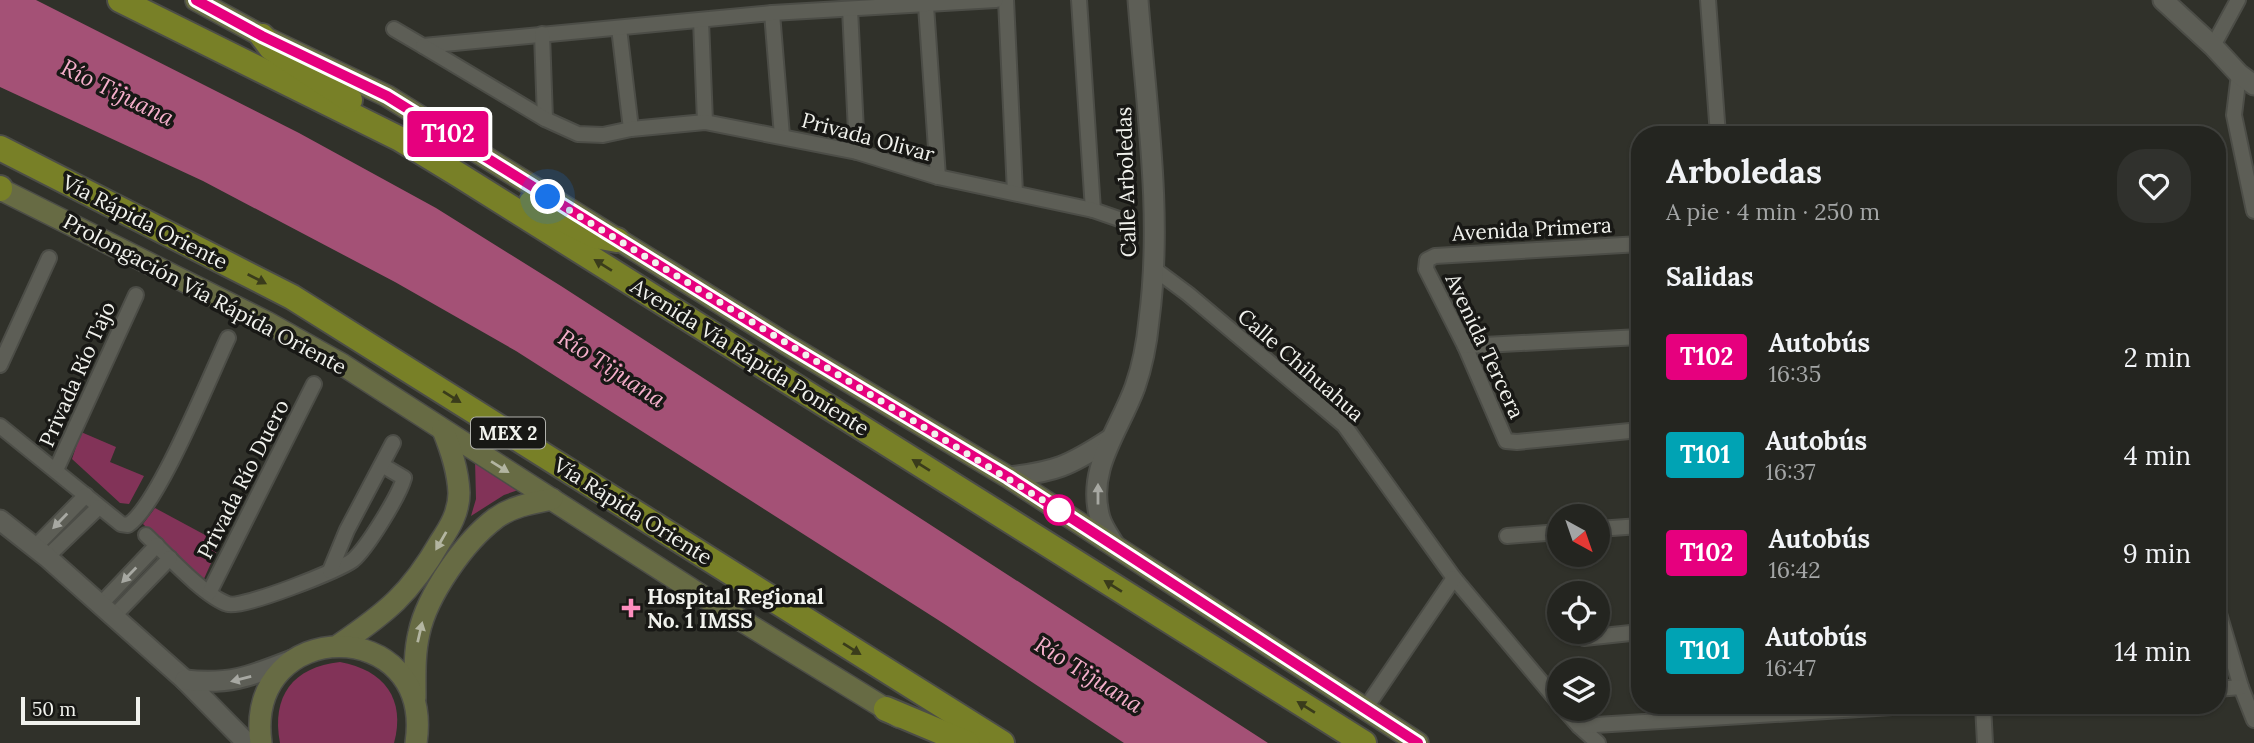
<!DOCTYPE html>
<html lang="es">
<meta charset="utf-8">
<style>
:root{--surface:#242520;--page:#30312d;--text:#f1f3f6;--muted:#a3a5a5;--line:#41423e}
body{margin:0;font-family:Lora,serif;background:var(--page);color:var(--text);height:100vh;display:flex;flex-direction:column;font-size:26px;white-space:nowrap}
*{box-sizing:border-box;margin:0}
p{font-size:23px;color:var(--muted)}
.icon{flex:none;width:38px;height:38px;fill:none;stroke:currentColor;stroke-width:2;stroke-linecap:round;stroke-linejoin:round}
.map{position:relative;flex:1;overflow:hidden}
.drawer{position:absolute;left:1631px;top:126px;width:595px;height:588px;display:flex;flex-direction:column;background:var(--surface);border-radius:28px;box-shadow:0 2px 5px #0004,0 0 0 2px var(--line)}
.drawer>*{flex:none}
.badge{padding:0 14px;border-radius:5px;font-size:24px;line-height:46px}
.needle{width:46px;rotate:140deg}
.controls{position:absolute;left:1547px;top:504px;display:grid;gap:14px}
.controls a{display:grid;place-items:center;width:63px;height:63px;border-radius:50%;background:var(--surface);box-shadow:0 2px 5px #0004,0 0 0 2px var(--line);font-size:35px}
.scale{position:absolute;left:21px;bottom:18px;width:119px;box-sizing:border-box;padding-left:7px;border:4px solid #f1f2ed;border-top:0;font-size:19px;line-height:24px;white-space:nowrap;color:#f1f2ed;-webkit-text-stroke:5px #181815;paint-order:stroke}
.you{position:absolute;width:35px;height:35px;margin:-18px;border:5px solid #fff;border-radius:50%;background:#1a73e8;box-shadow:0 0 0 10px #1a73e833}
.map>.badge{position:absolute;translate:-50% -50%;box-shadow:0 0 0 4px #fff}
h2{padding:0 35px;font-size:26px;line-height:63px}
.round{display:grid;place-items:center;flex:none;width:74px;height:74px;border-radius:28px;background:var(--page)}
.head{display:flex;align-items:center;justify-content:space-between;height:119px;padding:0 35px}
h1{font-size:33px;font-weight:800;line-height:52px}
ul{padding:0;list-style:none}
li{display:flex;align-items:center;gap:21px;height:98px;padding:0 35px}
li div{flex:1}
li b{display:block;font-size:26px}
li em{font-style:normal}
li .badge{min-width:77px;font-weight:700;text-align:center}
.map>svg:first-child{display:block}
.green{fill:#823358}
.water{fill:#a45176}
.lines{fill:none;stroke-linecap:round;stroke-linejoin:round}
.minor-casing{stroke:#4c4d47;stroke-width:18}
.tertiary-casing{stroke:#4c4d47;stroke-width:23}
.secondary-casing{stroke:#4c4d47;stroke-width:24}
.trunk-casing{stroke:#4c4d47;stroke-width:28}
.minor{stroke:#5d5e56;stroke-width:14}
.tertiary{stroke:#5d5e56;stroke-width:19}
.secondary{stroke:#676b44;stroke-width:21}
.trunk{stroke:#788027;stroke-width:24}
.oneway{fill:#3a3c1b}
.oneway2{fill:#b3b5a1}
.oneway3{fill:#a7a8a2}
.line-casing{stroke:#fff;stroke-width:16}
.line{stroke:#e6007e;stroke-width:10}
.walk{stroke:#f1f2ed;stroke-width:7;stroke-dasharray:0 12.6}
.stop-dot{fill:#fff;stroke:#e6007e;stroke-width:3.5}
.poi-dot{fill:#fe8ebe;stroke:#181815;stroke-width:2.5}
.labels{text-anchor:middle;dominant-baseline:central;stroke-width:7;stroke-linejoin:round;paint-order:stroke}
.shield{fill:#181815;stroke:#b0b1ac;stroke-width:2}
.shield-label{font-size:19px;font-weight:bold;fill:#f1f2ed}
.street-label{font-size:21px;fill:#f1f2ed;stroke:#181815}
.poi-label{font-size:21px;font-weight:bold;fill:#f1f2ed;stroke:#181815;text-anchor:start}
.water-label{font-size:23px;font-style:italic;fill:#f5afcb;stroke:#181815}
</style>
<div class="map">
<svg width="2254" height="743" viewBox="0 0 2254 743">
<rect width="100%" height="100%" fill="#30312a"/>
<g class="green">
<path d="M 81,432 L 116,447 L 110,462 L 144,476 L 129,504 L 120,503 L 72,459 Z"/>
<path d="M 475,460 L 521,489 L 504,495 L 471,516 L 476,499 Z"/>
<path d="M 155,508 L 220,543 L 203,581 L 143,524 Z"/>
<path d="M 340,662 C 384,670 406,699 394,743 L 280,743 C 271,696 293,667 340,662 Z"/>
</g>
<path class="water" d="M 0,0 L 36,0 L 299,133 L 436,208 L 561,286 L 1268,743 L 1124,743 L 946,625 L 516,351 L 395,282 L 203,181 L 0,87 Z"/>
<g class="lines">
<g class="minor-casing">
<g id="minor">
<path d="M 1006,0 L 1015,193"/>
<path d="M 1079,0 L 1093,210"/>
<path d="M 1708,0 L 1718,135"/>
<path d="M 926,6 L 938,177"/>
<path d="M 850,9 L 857,152"/>
<path d="M 772,13 L 782,136"/>
<path d="M 701,20 L 705,122"/>
<path d="M 619,28 L 631,129"/>
<path d="M 394,29 L 423,46 L 772,13 L 996,0"/>
<path d="M 542,34 L 545,119"/>
<path d="M 423,46 L 545,119 L 578,134 L 603,135 L 631,129 L 705,122 L 857,152 L 938,177 L 1093,210 L 1119,219"/>
<path d="M 2213,46 L 2238,0"/>
<path d="M 2239,74 L 2234,115 L 2254,211"/>
<path d="M 1640,244 L 1435,256 L 1427,260 L 1426,269 L 1465,346 L 1506,441 L 1517,442 L 1640,430"/>
<path d="M 1153,268 L 1188,294 L 1344,425 L 1454,578 L 1559,703"/>
<path d="M 1465,346 L 1640,337"/>
<path d="M 0,365 L 49,258"/>
<path d="M 0,426 L 121,524 L 128,525 C 158,506 210,376 228,338"/>
<path d="M 56,470 L 136,295"/>
<path d="M 1598,529 L 1640,526"/>
<path d="M 146,535 C 165,553 205,597 228,604 C 242,609 340,570 353,560 C 367,548 399,496 404,478 L 382,465"/>
<path d="M 1507,536 L 1559,532"/>
<path d="M 35,547 L 86,495"/>
<path d="M 47,557 L 99,507"/>
<path d="M 330,571 L 347,530 L 393,443"/>
<path d="M 209,593 L 314,384"/>
<path d="M 100,605 L 157,545"/>
<path d="M 2217,607 L 2241,687 L 2254,720"/>
<path d="M 113,617 L 170,558"/>
<path d="M 1584,638 L 1640,632"/>
<path d="M 2217,689 L 2241,687"/>
<path d="M 1983,705 L 1985,743"/>
<path d="M 1365,709 L 1454,578"/>
<path d="M 1564,709 L 1579,726 L 1598,743"/>
<path d="M 1579,726 L 1925,705"/>
</g>
</g>
<g class="tertiary-casing">
<g id="tertiary">
<path d="M 2163,0 L 2213,46 L 2239,74 L 2254,85"/>
<path d="M 1008,477 C 1055,472 1069,466 1109,440"/>
<path d="M 0,520 L 47,557 L 185,680 L 247,743"/>
<path d="M 1115,546 C 1110,537 1103,528 1100,518 C 1086,469 1119,431 1135,387 C 1142,367 1147,341 1149,320 C 1163,214 1146,105 1138,0"/>
<path d="M 185,680 C 231,685 251,676 292,660"/>
</g>
</g>
<g class="secondary-casing">
<g id="secondary">
<path d="M 196,0 L 262,36 L 387,96 L 786,344 L 1008,477 L 1418,743"/>
<path d="M 0,189 L 268,323 L 343,365 L 702,596 L 899,717"/>
<path d="M 339,645 C 387,612 410,594 440,542 C 450,527 459,512 459,493 C 458,470 451,450 443,430"/>
<path d="M 415,698 C 415,676 414,654 419,633 C 427,595 465,541 496,518 C 513,506 532,503 552,499"/>
<path d="M 261,743 C 244,615 435,614 416,743"/>
</g>
</g>
<g class="trunk-casing">
<g id="trunk">
<path d="M 120,0 L 400,139 L 459,175 L 1364,743"/>
<path d="M 262,36 L 271,48 L 350,100"/>
<path d="M 0,148 L 292,297 L 1002,743"/>
<path d="M 0,188 L 0,189"/>
<path d="M 531,203 L 595,236 L 617,240"/>
<path d="M 886,709 L 967,743"/>
</g>
</g>
<use href="#minor" class="minor"/>
<use href="#tertiary" class="tertiary"/>
<use href="#secondary" class="secondary"/>
<use href="#trunk" class="trunk"/>
</g>
<defs><path id="oneway-solid" d="M-6-.8H1V-3.2L6.5 0L1 3.2V.8H-6Z" transform="scale(1.75)"/></defs>
<g class="oneway">
<use href="#oneway-solid" transform="translate(603 265) rotate(-148)"/>
<use href="#oneway-solid" transform="translate(257 279) rotate(27)"/>
<use href="#oneway-solid" transform="translate(452 397) rotate(32)"/>
<use href="#oneway-solid" transform="translate(921 465) rotate(-148)"/>
<use href="#oneway-solid" transform="translate(1113 586) rotate(-148)"/>
<use href="#oneway-solid" transform="translate(852 649) rotate(32)"/>
<use href="#oneway-solid" transform="translate(1306 707) rotate(-148)"/>
</g>
<g class="oneway2">
<use href="#oneway-solid" transform="translate(500 467) rotate(32)"/>
<use href="#oneway-solid" transform="translate(441 541) rotate(120)"/>
<use href="#oneway-solid" transform="translate(420 632) rotate(-77)"/>
</g>
<g class="oneway3">
<use href="#oneway-solid" transform="translate(1098 494) rotate(-90)"/>
<use href="#oneway-solid" transform="translate(60 521) rotate(134)"/>
<use href="#oneway-solid" transform="translate(129 575) rotate(134)"/>
<use href="#oneway-solid" transform="translate(241 679) rotate(166)"/>
</g>
<g class="lines">
<g class="line-casing">
<path id="line" d="M 196,0 L 262,36 L 387,96 L 786,344 L 1008,477 L 1418,743"/>
</g>
<use href="#line" class="line"/>
<path class="walk" d="M 548,197 L 1059,510"/>
</g>
<circle class="stop-dot" cx="1059" cy="510" r="14"/>
<path class="poi-dot" d="M627.5 597.5h7v7h7v7h-7v7h-7v-7h-7v-7h7z"/>
<g class="labels">
<rect class="shield" x="471" y="417.5" width="74" height="31" rx="5"/>
<g class="shield-label">
<text x="508" y="433">MEX 2</text>
</g>
<g class="street-label">
<text transform="translate(868 137) rotate(15)">Privada Olivar</text>
<text transform="translate(1126 182) rotate(-92)">Calle Arboledas</text>
<text transform="translate(145 222) rotate(27)">Vía Rápida Oriente</text>
<text transform="translate(1532 229) rotate(-3)">Avenida Primera</text>
<text transform="translate(205 294) rotate(28)">Prolongación Vía Rápida Oriente</text>
<text transform="translate(1485 346) rotate(65)">Avenida Tercera</text>
<text transform="translate(750 357) rotate(32)">Avenida Vía Rápida Poniente</text>
<text transform="translate(1301 365) rotate(41)">Calle Chihuahua</text>
<text transform="translate(77 374) rotate(-66)">Privada Río Tajo</text>
<text transform="translate(243 479) rotate(-63)">Privada Río Duero</text>
<text transform="translate(633 511) rotate(32)">Vía Rápida Oriente</text>
</g>
<g class="poi-label">
<text x="647" y="596">Hospital Regional<tspan x="647" dy="24">No. 1 IMSS</tspan></text>
</g>
<g class="water-label">
<text transform="translate(118 92) rotate(26)">Río Tijuana</text>
<text transform="translate(612 368) rotate(33)">Río Tijuana</text>
<text transform="translate(1089 674) rotate(32)">Río Tijuana</text>
</g>
</g>
</svg>
<div class="controls">
<a><svg class="needle" viewBox="-14 -14 28 28"><path d="M0-13l5 13h-10z" fill="#e53935"/><path d="M0 13l5-13h-10z" fill="#a3a5a5"/></svg></a>
<a><svg class="icon" aria-label="locate" viewBox="0 0 24 24"><circle cx="12" cy="12" r="6"/><path d="M12 2v4M12 18v4M2 12h4M18 12h4"/></svg></a>
<a><svg class="icon" aria-label="layers" viewBox="0 0 24 24"><path d="M12 4l9 5-9 5-9-5zM3 14l9 5 9-5"/></svg></a>
</div>
<div class="scale">50 m</div>
<div class="you" style="left:548px;top:197px"></div>
<b class="badge" style="left:448px;top:134px;background:#e6007e;color:#fff">T102</b>
<section class="drawer">
<div class="head"><div><h1>Arboledas</h1><p>A pie · 4 min · 250 m</p></div><a class="round"><svg class="icon" aria-label="heart" viewBox="0 0 24 24"><path d="M12 20l-8-8c-3-5 5-10 8-4 3-6 11-1 8 4z"/></svg></a></div>
<h2>Salidas</h2>
<ul>
<li><span class="badge" style="background:#e6007e;color:#fff">T102</span><div><b>Autobús</b><p>16:35</p></div><em>2 min</em></li>
<li><span class="badge" style="background:#00a3b4;color:#fff">T101</span><div><b>Autobús</b><p>16:37</p></div><em>4 min</em></li>
<li><span class="badge" style="background:#e6007e;color:#fff">T102</span><div><b>Autobús</b><p>16:42</p></div><em>9 min</em></li>
<li><span class="badge" style="background:#00a3b4;color:#fff">T101</span><div><b>Autobús</b><p>16:47</p></div><em>14 min</em></li>
</ul>
</section>
</div>
